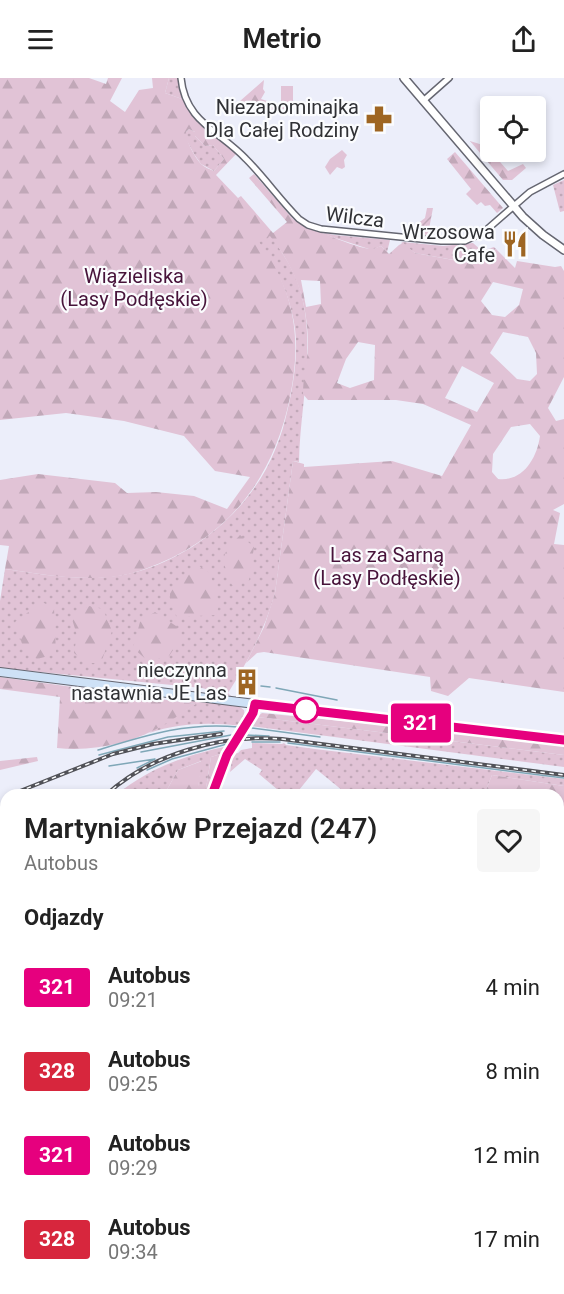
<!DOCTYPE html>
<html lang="pl">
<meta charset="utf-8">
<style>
:root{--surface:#fff;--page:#f6f6f6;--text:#222;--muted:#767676}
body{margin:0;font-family:Roboto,sans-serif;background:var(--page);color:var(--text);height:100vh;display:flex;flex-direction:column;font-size:22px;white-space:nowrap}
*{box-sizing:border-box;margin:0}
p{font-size:20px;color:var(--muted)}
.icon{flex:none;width:33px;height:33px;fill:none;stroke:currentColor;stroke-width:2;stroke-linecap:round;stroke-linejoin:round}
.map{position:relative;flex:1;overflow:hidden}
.sheet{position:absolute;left:0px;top:711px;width:564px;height:506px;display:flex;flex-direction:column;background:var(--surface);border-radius:18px 18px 0 0;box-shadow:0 3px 9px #0003}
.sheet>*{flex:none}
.badge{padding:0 12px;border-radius:4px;font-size:21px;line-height:39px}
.fabs{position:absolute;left:480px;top:18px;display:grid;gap:12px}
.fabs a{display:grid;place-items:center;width:66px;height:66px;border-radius:6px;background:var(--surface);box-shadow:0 3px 9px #0003;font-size:30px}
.map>.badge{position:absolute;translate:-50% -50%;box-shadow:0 0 0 3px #fff}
h2{padding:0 24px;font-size:22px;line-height:54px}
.round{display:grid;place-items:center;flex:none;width:63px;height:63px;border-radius:6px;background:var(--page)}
.summary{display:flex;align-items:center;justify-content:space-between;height:102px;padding:0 24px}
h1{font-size:28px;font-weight:600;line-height:45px}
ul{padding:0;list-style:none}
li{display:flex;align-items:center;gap:18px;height:84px;padding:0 24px}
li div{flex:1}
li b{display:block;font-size:22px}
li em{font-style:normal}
li .badge{min-width:66px;font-weight:700;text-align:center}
header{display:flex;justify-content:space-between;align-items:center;height:78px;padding:0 24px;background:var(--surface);font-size:27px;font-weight:600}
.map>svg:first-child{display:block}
.grass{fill:url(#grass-dots)}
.forest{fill:url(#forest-firs);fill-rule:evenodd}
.garden{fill:url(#garden-furrows)}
.pitch{fill:#e1c3d6}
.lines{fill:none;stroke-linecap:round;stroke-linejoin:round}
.stream{stroke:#7fa7b7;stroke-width:1.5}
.minor-casing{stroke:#656671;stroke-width:8}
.tertiary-casing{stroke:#656671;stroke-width:10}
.secondary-casing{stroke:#656671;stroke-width:10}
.minor{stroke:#fff;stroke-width:5}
.tertiary{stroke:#fff;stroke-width:7}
.secondary{stroke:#cee1f6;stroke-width:8}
.rail-casing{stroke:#515258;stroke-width:4}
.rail{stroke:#fbfcfe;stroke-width:1.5;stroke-dasharray:4.5;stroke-linecap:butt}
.line-casing{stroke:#fff;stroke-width:14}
.line{stroke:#e6007e;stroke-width:9}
.stop-dot{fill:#fff;stroke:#e6007e;stroke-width:3}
.labels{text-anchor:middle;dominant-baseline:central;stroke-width:4.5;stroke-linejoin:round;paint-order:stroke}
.poi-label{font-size:20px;fill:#303135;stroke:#fbfcfe;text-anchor:end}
.street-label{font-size:20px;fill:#303135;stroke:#fbfcfe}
.park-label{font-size:20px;fill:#47133a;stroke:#fbfcfe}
</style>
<header><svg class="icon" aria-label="menu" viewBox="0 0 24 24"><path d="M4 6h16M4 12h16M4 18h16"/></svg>Metrio<svg class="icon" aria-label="share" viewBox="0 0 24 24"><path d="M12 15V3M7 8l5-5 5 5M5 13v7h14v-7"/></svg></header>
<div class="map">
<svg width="564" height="1216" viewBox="0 0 564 1216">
<defs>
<pattern id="grass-dots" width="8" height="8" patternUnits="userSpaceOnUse" patternTransform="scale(1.5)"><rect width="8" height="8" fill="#e1c3d6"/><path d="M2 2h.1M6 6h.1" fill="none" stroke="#c1a8b8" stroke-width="1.8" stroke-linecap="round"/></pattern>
<pattern id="forest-firs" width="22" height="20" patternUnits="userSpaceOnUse" patternTransform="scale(1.5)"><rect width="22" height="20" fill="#e1c3d6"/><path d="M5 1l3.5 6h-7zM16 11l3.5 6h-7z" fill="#c1a8b8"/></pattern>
<pattern id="garden-furrows" width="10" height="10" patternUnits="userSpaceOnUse" patternTransform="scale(1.5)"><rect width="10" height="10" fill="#e1c3d6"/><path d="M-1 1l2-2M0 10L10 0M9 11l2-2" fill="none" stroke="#c1a8b8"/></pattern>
</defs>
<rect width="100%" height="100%" fill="#eceefa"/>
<g class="grass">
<path d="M 169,0 L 178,0 L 182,21 L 165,15 Z"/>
<path d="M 189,51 L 195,54 L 195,58 L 205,68 L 213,67 L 224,81 L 214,93 L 201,86 L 194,76 L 186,61 L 186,54 Z"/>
<path d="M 564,102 L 564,133 L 560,134 L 553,107 Z"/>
<path d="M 241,146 C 250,149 263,152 271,158 C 277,164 281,174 286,181 C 324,242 300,317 299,384 L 293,383 L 275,515 C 265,551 248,583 228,615 L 231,618 L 202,610 L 0,590 L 0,523 L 5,491 C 48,497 93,506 136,494 C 195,478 252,430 275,372 C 283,354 287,335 291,316 C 296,289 299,262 292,235 C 283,196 266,175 241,146 Z"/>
<path d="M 325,155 L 334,157 L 390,162 L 387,174 L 381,168 L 372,172 L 323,156 Z"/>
<path d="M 403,164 L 443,168 L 473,165 L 482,173 L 494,169 L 496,171 L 478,180 L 476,186 L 415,175 L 401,165 Z"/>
<path d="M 186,620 L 237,627 L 244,632 L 245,642 L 241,648 C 210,644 179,645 149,655 L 195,626 L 185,624 Z"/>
<path d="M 257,639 L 564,677 L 564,689 L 250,648 Z"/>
<path d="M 252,665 L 282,666 L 284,665 L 286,667 L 315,671 L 564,701 L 564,708 L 492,697 L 484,717 L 348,717 L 316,691 L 295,717 L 284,717 L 259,696 L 262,692 L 245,681 L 230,694 L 233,676 L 238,675 L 241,672 L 252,670 Z"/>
<path d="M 228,668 L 224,675 L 211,679 L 205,717 L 197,717 L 201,683 L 178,692 L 164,717 L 116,717 C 151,689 184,678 228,668 Z"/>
<path d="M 6,936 L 6,1063 L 0,1073 L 0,950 Z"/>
<path d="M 564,1066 L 564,1109 L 558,1114 L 558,1070 Z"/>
<path d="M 358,1210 L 424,1210 L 424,1211 L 416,1216 L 350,1216 Z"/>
</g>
<g class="forest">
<path d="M 0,0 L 89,0 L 106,6 L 108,0 L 122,0 L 110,23 L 125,34 L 139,12 L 153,10 L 152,0 L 169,0 L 165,15 L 182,21 L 198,44 L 237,75 L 216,97 L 238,120 L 241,118 L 273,155 L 287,144 L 249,100 L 254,96 L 293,141 C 303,148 363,173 373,171 C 376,170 378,169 381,168 L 389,176 L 399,167 L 403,165 L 415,175 L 475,186 L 478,180 L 496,171 L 515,190 L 517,183 L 555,189 L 561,188 L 564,193 L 564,299 L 548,330 L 556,343 L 564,341 L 564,426 L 553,432 L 560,435 L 554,466 L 564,467 L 564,614 L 469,600 L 448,618 L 431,613 L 430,599 L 264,574 L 257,575 L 246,585 L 264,549 L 275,515 L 293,383 L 304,386 L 304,389 L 392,383 L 442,398 L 471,347 L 423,326 L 396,322 L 308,322 L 303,316 C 303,300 307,285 308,269 C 308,226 297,192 270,158 L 259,164 C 295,213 302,261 290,319 C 273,403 226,462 145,491 C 101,508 50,497 5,491 L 9,468 L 0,467 L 0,402 L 38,396 L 115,405 L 127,415 L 156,414 L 194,418 L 227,431 L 250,399 L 215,393 L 184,358 L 124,343 L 66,335 L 0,342 ZM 189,51 L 195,54 L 195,58 L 205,68 L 213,67 L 224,81 L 214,93 C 209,91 204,89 201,86 C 194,78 186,63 186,54 ZM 301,202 L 320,203 L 321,226 L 306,229 ZM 493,204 L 523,211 L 519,227 L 505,239 L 492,237 L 481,223 ZM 503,254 L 528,259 L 536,275 L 537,296 L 530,303 L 517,301 L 490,275 ZM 358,264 L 375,267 L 374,302 L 350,310 L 337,305 L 346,281 ZM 462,288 L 494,305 L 477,334 L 445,320 ZM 530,346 L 540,358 C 537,380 523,404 498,401 L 492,394 L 493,376 L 511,349 Z"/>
<path d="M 264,2 L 263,11 L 265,14 L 261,21 L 273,25 L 273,32 C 263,34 256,32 250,23 L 242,25 L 240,23 Z"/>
<path d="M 470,63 L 486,68 L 508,93 L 523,86 L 526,90 L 512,102 L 503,102 Z"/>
<path d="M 342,72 L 347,77 L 344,82 L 345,89 L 342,91 L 337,89 L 330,97 L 325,89 L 330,81 Z"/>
<path d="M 455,74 L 503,130 L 497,135 L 490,127 L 485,128 L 481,124 L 477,127 L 466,116 L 471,111 L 447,81 Z"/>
<path d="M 240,457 L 254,469 L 249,502 L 232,507 C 221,479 219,479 240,457 Z"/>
<path d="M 199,488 L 210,495 L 219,526 L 216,537 L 177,539 L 170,524 L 170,512 Z"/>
<path d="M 42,524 L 54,530 L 56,576 L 37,581 L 25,575 L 15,544 Z"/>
<path d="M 89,528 L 103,531 L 112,553 L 101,585 L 86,585 L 74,575 L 77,557 L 71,538 Z"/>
<path d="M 155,534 L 176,548 L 180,562 L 169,578 L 148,583 L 133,570 L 140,544 Z"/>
<path d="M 0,599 L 196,626 C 185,632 176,640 165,646 C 134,665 93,674 57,670 L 60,619 L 0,611 Z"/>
<path d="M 262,635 L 564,665 L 564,677 L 257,639 Z"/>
<path d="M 224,675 L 209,717 L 205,717 L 211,679 Z"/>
<path d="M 37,679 L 38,683 L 0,692 L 0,683 Z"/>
<path d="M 202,683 L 197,717 L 164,717 L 178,692 Z"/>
<path d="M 492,697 L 564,708 L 564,1066 L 558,1070 L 558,717 L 484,717 Z"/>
<path d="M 564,1109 L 564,1216 L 534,1216 L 535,1211 L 558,1210 L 558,1114 Z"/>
<path d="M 0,1189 L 6,1191 L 6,1210 L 64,1211 L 80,1216 L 0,1216 Z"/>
<path d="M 176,1210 L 358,1210 L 358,1211 L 350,1216 L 175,1216 Z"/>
</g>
<path class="garden" d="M 427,130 L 433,130 L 429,151 L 433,153 L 432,158 L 416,156 L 413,149 L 425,140 Z"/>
<rect class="pitch" x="281" y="8" width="12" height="23"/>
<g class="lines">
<g class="stream">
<path d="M 261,608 L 270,609"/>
<path d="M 276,610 L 337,622"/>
<path d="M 252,650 L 320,659"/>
<path d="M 246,657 L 269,658"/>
<path d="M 252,664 L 280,664"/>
<path d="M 288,665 L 564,700"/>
<path d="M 98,672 C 147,657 187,644 238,649"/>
<path d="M 141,674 L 231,657"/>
<path d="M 99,677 L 168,659 L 224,653"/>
<path d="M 109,688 L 155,681 L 137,690"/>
<path d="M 147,692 L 172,681 L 227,666"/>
<path d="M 106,1216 L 110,1210"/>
</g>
<g class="minor-casing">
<g id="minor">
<path d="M 181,0 C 185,44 220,53 246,81 C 265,100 280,122 299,141 L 308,147 L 321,151 L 441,163 L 465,163 L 484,154 L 530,114 L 564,96"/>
<path d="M 423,23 L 449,0"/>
<path d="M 0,1052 L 6,1042"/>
</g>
</g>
<g class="tertiary-casing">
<g id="tertiary">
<path d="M 404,0 L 523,139 L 543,157 L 564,172"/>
<path d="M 212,717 L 227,677 L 253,635 L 255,626"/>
<path d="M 0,1132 L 6,1121"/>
</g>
</g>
<g class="secondary-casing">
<path id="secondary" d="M 0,594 L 255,626 L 564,662"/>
</g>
<use href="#minor" class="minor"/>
<use href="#tertiary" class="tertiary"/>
<use href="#secondary" class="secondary"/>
<g class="rail-casing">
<g id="rail">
<path d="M 10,717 L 113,676 L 153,666 L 221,656"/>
<path d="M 106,717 C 150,676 222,656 282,661 L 564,697"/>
<path d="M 0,856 L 6,841"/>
<path d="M 0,899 L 6,868"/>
<path d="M 0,933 L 6,918"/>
</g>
</g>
<use href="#rail" class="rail"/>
</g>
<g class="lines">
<g class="line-casing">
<path id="line" d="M 212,717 L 227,677 L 253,635 L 255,626 L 564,662"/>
</g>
<use href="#line" class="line"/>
</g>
<defs>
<g id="pharmacy-bare" transform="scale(2.07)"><path d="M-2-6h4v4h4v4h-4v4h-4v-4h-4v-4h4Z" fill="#9e6522" stroke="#fbfcfe" stroke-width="2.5" paint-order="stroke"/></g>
<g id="restaurant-bare" transform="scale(2.07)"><path d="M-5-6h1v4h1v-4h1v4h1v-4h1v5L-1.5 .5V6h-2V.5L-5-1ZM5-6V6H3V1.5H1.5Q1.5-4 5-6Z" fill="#9e6522" stroke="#fbfcfe" stroke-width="2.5" paint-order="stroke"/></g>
<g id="building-bare" transform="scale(2.07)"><path d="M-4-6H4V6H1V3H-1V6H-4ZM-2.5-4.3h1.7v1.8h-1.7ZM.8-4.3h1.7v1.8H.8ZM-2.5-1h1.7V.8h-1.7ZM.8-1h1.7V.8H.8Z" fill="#9e6522" stroke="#fbfcfe" stroke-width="2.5" paint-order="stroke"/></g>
</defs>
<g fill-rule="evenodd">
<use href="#pharmacy-bare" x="379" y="41"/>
<use href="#restaurant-bare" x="515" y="166"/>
<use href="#building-bare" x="247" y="604"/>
</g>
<circle class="stop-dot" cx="306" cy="632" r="12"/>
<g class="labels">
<g class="poi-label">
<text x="359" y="29">Niezapominajka<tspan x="359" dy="23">Dla Całej Rodziny</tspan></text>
<text x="495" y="154">Wrzosowa<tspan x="495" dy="23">Cafe</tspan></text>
<text x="227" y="592">nieczynna<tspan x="227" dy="23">nastawnia JE Las</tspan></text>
</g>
<g class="street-label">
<text transform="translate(355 139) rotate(7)">Wilcza</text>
</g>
<g class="park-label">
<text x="134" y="198">Wiązieliska<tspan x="134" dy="23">(Lasy Podłęskie)</tspan></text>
<text x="387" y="477">Las za Sarną<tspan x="387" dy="23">(Lasy Podłęskie)</tspan></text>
</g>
</g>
</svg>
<div class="fabs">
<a><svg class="icon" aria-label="locate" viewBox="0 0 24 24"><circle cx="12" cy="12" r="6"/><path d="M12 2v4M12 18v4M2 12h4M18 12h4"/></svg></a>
</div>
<b class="badge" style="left:421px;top:645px;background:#e6007e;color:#fff">321</b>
<section class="sheet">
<div class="summary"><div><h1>Martyniaków Przejazd (247)</h1><p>Autobus</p></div><a class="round"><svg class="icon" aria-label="heart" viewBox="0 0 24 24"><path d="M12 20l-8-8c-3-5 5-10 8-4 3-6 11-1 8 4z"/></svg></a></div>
<h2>Odjazdy</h2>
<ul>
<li><span class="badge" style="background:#e6007e;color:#fff">321</span><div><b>Autobus</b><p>09:21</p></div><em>4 min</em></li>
<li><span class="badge" style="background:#d7263d;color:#fff">328</span><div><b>Autobus</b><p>09:25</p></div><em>8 min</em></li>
<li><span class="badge" style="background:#e6007e;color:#fff">321</span><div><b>Autobus</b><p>09:29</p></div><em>12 min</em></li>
<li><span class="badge" style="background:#d7263d;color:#fff">328</span><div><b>Autobus</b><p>09:34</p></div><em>17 min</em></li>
</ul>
</section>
</div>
